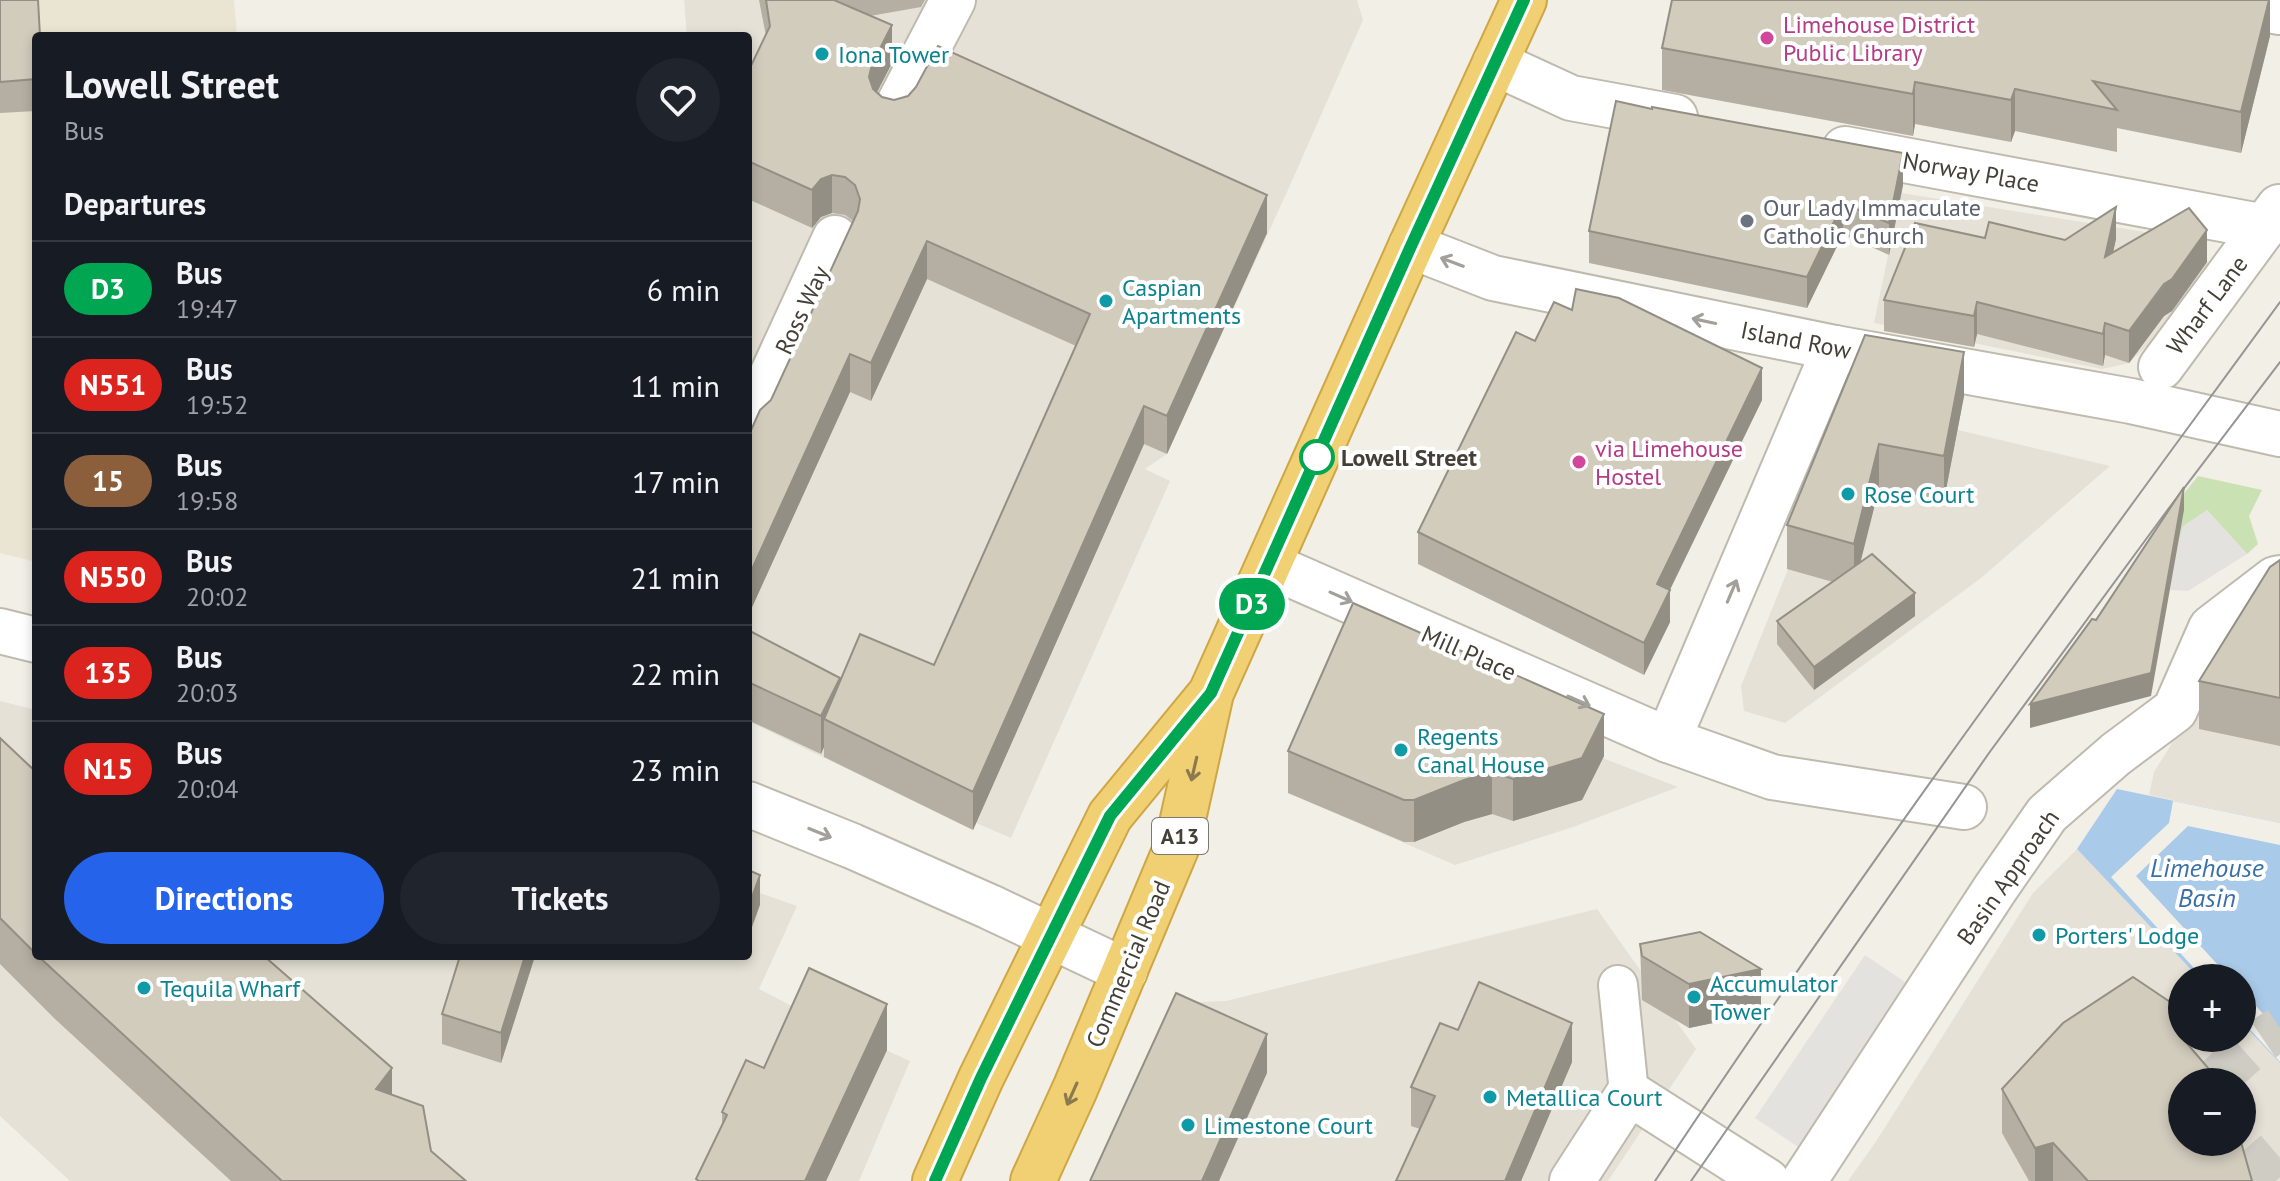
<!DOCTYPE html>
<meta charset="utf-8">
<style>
:root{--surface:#171b24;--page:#20242c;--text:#f1f3f6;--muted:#9ea1a6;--line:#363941;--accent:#2563eb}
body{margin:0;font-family:"PT Sans",sans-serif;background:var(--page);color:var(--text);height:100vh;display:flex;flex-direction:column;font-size:30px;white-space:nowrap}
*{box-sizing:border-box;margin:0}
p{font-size:26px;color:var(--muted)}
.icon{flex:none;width:44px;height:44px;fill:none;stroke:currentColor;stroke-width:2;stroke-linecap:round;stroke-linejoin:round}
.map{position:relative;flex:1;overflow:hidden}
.drawer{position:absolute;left:32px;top:32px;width:720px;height:928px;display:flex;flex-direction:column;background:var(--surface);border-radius:8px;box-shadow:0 4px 12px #0003}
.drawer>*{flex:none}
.badge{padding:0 16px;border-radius:26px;font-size:28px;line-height:52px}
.buttons{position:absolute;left:2168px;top:964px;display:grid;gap:16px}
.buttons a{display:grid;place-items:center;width:88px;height:88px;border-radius:50%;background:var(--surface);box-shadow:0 4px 12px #0003;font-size:40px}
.map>.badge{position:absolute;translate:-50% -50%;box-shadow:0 0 0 4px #fff}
h2{padding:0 32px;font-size:30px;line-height:72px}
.round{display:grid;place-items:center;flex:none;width:84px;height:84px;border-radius:42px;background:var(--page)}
.overview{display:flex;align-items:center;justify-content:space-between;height:136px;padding:0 32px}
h1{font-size:38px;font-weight:600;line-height:60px}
.action{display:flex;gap:16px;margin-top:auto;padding:16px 32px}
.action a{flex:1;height:92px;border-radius:48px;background:var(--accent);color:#fff;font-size:32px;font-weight:600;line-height:92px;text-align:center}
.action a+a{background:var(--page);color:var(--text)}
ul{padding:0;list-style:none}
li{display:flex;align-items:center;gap:24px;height:96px;padding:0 32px;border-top:2px solid var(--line)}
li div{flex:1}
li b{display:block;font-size:30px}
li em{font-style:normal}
li .badge{min-width:88px;font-weight:700;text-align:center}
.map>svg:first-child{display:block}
.residential{fill:#e5e1d6;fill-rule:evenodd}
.education{fill:#eae5d2}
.green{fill:#cae2b3}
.parking{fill:#e3e2df}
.water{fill:#a9cae9}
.pier{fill:#f2efe7}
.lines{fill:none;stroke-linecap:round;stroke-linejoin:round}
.highway-tunnel{stroke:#cfccc4;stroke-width:44;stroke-dasharray:44 22;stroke-linecap:butt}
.lane-casing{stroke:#bfbaad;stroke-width:42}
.street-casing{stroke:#bfbaad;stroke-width:48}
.highway-casing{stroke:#cfa644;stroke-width:48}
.lane{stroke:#fff;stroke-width:38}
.street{stroke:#fff;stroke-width:44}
.highway{stroke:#f0d073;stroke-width:44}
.tram{stroke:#959595;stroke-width:2}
.wall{fill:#b5afa3}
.shaded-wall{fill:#938f84}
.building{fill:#d2ccbd;stroke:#938f84;stroke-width:2}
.oneway{stroke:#a2a09b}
.oneway2{stroke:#897a4f}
.line-casing{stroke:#fff;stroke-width:18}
.line{stroke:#00a651;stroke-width:12}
.hotel-dot{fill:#d1479c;stroke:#fff;stroke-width:3}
.culture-dot{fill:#0f9aa8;stroke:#fff;stroke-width:3}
.worship-dot{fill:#6b7280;stroke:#fff;stroke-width:3}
.stop-dot{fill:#fff;stroke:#00a651;stroke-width:4}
.labels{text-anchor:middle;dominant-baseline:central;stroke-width:8;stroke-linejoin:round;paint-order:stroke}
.shield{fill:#fff;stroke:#7c7973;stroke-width:2}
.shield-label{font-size:22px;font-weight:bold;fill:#444037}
.hotel-label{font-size:24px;fill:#b23c85;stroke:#fff;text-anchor:start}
.culture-label{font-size:24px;fill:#0d838f;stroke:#fff;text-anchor:start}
.street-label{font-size:24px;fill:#444037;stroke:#fff}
.worship-label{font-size:24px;fill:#5b616d;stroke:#fff;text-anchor:start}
.stop-label{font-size:24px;font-weight:bold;fill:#444037;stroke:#fff;text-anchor:start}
.water-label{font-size:26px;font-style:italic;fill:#3a70a6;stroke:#fff}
</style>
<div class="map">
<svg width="2280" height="1181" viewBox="0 0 2280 1181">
<rect width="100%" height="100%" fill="#f2efe7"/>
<g class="residential">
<path d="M 684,0 L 1357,0 L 1363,20 L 1287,192 L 1167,454 L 1145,469 L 1170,481 L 1011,838 L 976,823 L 973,830 L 748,721 L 748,36 L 687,36 Z"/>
<path d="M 1901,193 L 2189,239 L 2219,276 L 2129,363 L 2102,369 L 1874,323 Z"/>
<path d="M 1853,408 L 1958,430 L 2110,466 L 1981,578 L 1785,723 L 1744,711 L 1741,686 Z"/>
<path d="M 2280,570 L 2280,823 L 2149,795 L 2154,772 Z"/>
<path d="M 0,701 L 36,710 L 36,956 L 748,956 L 748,889 L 797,906 L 759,989 L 809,1015 L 910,1061 L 859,1181 L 70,1181 L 0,1116 Z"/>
<path d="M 1544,731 L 1605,759 L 1678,787 L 1573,827 L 1455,865 L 1288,793 Z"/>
<path d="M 2077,849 L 2199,978 L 2182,978 L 2182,1038 L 2242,1038 L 2242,1023 L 2280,1063 L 2280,1181 L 1848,1181 L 1877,1140 L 2033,893 ZM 2182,1082 L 2242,1082 L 2242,1142 L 2182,1142 Z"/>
<path d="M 1597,909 L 1696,1049 L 1608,1181 L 1095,1181 L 1175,1003 L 1226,1001 Z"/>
</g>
<path class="education" d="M 0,0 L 234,0 L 237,36 L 36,36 L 36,562 L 0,553 Z"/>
<path class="green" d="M 2198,476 L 2262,490 L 2249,516 L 2258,544 L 2247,554 L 2207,510 L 2175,551 L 2135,585 L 2126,575 L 2165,517 Z"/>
<g class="parking">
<path d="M 2207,510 L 2247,554 L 2188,591 L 2170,590 L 2175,551 L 2183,526 Z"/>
<path d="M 1865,955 L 1908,984 L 1798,1147 L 1755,1118 Z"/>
</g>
<path class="water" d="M 2117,789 L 2280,823 L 2280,1063 L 2242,1023 L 2242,978 L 2199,978 L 2077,849 Z"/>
<g class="pier">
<path d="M 2173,801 L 2280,823 L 2280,845 L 2188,826 L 2136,876 L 2230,978 L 2203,978 L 2111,877 L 2169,823 Z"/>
<path d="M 2242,991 L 2280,1032 L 2280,1062 L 2242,1021 Z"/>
</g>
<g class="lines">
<g class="highway-tunnel">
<path d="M 2213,1082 L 2252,1047 L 2280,1028"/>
<path d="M 2242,1181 L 2280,1148"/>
</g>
<g class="lane-casing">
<path id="lane" d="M 1618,985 L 1629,1093"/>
</g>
<g class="street-casing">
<g id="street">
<path d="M 2211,0 L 2280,12"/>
<path d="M 1495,63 L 1571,98 L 1675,117"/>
<path d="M 894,113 L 953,0"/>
<path d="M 1845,149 L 2265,227"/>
<path d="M 1411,246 L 1493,278 L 1835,348 L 2131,401 L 2280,434"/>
<path d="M 2161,367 L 2279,207"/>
<path d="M 748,427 L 835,238"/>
<path d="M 1269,565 L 1668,740 L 1835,348"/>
<path d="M 0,631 L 36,640"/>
<path d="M 1668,740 L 1772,777 L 1964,807"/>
<path d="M 748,804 L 852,846 L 990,907 L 1125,971"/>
<path d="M 1572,1181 L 1629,1093 L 1767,1181"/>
<path d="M 1804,1181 L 1995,889 L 2047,814 L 2116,754 L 2175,710 L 2211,628 L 2275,579 L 2280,578"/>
</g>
</g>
<g class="highway-casing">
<g id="highway">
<path d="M 935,1181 L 981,1078 L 1110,816 L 1207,698"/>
<path d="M 1033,1181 L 1075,1089 L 1177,846 L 1211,693 L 1411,246 L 1524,0"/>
</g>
</g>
<use href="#lane" class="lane"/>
<use href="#street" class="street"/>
<use href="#highway" class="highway"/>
<g class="tram">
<path d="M 1655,1181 C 1853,881 2068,592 2280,302"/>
<path d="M 1691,1181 L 1989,753 L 2166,512 L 2280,362"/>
</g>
</g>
<g class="wall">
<path d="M 0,0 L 36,36 L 36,111 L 0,113 Z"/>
<path d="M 759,0 L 925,0 L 921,7 L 870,16 L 892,63 L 877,92 L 882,97 L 1267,233 L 1167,454 L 1144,444 L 973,830 L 824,757 L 824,747 L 821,754 L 748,720 L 748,630 L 840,683 L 934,665 L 1076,346 L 927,279 L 871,401 L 850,392 L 748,616 L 748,437 L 771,400 L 853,221 L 845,215 L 832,213 L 821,217 L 812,228 L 748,199 L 748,72 L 766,36 Z"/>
<path d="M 2270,0 L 2270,36 L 2241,153 L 2117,128 L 2117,152 L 2015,131 L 2011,142 L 1915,124 L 1913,136 L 1662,90 L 1662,48 Z"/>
<path d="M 1903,185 L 1889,255 L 1843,234 L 1807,308 L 1589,263 L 1589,231 Z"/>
<path d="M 1985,238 L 2065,240 L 2116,239 L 2113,252 L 2207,262 L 2172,311 L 2164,316 L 2129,363 L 2105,355 L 2103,366 L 1977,334 L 1974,347 L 1884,331 L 1884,300 Z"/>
<path d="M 1865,335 L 1964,396 L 1944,500 L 1879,488 L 1860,563 L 1915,616 L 1814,690 L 1777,644 L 1777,621 L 1833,582 L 1787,569 L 1787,525 Z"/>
<path d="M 1535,341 L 1762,400 L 1670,590 L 1670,622 L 1644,675 L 1418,564 L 1418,532 Z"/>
<path d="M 2280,560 L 2280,746 L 2199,729 L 2199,681 Z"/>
<path d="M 0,738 L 36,772 L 36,956 L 264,956 L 392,1095 L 431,1151 L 466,1181 L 231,1181 L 55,1019 L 0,964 Z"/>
<path d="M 1288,751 L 1604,756 L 1582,800 L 1513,821 L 1492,814 L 1464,822 L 1414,842 L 1404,842 L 1288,793 Z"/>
<path d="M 1640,944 L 1761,1013 L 1689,1028 L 1642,1000 Z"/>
<path d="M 535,956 L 501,1063 L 442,1044 L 442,1014 Z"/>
<path d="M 1458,1030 L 1572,1062 L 1521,1181 L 1396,1181 L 1420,1129 L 1411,1126 L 1411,1087 Z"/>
<path d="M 2188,1038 L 2188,1045 L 2252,1181 L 2029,1181 L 2002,1133 L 2002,1089 Z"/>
<path d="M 887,1050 L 826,1181 L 696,1181 L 722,1126 L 722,1112 L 764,1068 Z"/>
</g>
<g class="shaded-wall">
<path d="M 2269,0 L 2270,0 L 2270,36 L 2241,153 L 2241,112 Z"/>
<path d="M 892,25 L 892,63 L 872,102 L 869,77 L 872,64 Z"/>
<path d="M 1915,82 L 1915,124 L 1913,136 L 1913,94 Z"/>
<path d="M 2015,89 L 2015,131 L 2011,142 L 2011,100 Z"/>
<path d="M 1903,153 L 1903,185 L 1889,255 L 1889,223 Z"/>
<path d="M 832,175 L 832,213 L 821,217 L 812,228 L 812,190 L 821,179 Z"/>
<path d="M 1267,195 L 1267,233 L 1167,454 L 1167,416 Z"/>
<path d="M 1843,203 L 1843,234 L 1807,308 L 1807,277 Z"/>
<path d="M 2116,207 L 2116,239 L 2105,289 L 2105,257 Z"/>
<path d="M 2207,230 L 2207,262 L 2172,311 L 2164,316 L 2129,363 L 2129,331 Z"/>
<path d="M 927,241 L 927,279 L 871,401 L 871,363 Z"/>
<path d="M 1977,302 L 1977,334 L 1974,347 L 1974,316 Z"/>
<path d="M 2105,323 L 2105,355 L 2103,366 L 2103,334 Z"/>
<path d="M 1964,352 L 1964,396 L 1944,500 L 1944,456 Z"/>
<path d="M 850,354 L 850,392 L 748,616 L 748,578 Z"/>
<path d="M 1762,368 L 1762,400 L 1657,616 L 1657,584 Z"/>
<path d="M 1144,406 L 1144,444 L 973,830 L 973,792 Z"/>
<path d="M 1879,444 L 1879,488 L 1854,588 L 1854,544 Z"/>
<path d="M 2184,487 L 2184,510 L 2151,696 L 2030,728 L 2030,704 L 2151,673 Z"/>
<path d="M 1670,590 L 1670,622 L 1644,675 L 1644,643 Z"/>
<path d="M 1915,593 L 1915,616 L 1814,690 L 1814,667 Z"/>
<path d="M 840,678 L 840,716 L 824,719 L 824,747 L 821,754 L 821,716 Z"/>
<path d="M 1604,714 L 1604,756 L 1582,800 L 1513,821 L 1513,779 Z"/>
<path d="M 1492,772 L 1492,814 L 1464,822 L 1414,842 L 1414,800 L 1464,780 Z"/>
<path d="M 760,875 L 760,905 L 748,938 L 748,908 Z"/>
<path d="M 525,956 L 535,956 L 501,1063 L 501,1033 Z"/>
<path d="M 1761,969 L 1761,1013 L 1689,1028 L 1689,984 Z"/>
<path d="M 887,1004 L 887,1050 L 826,1181 L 805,1181 Z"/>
<path d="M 1572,1023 L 1572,1062 L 1521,1181 L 1505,1181 Z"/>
<path d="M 2182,1026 L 2182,1038 L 2188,1038 L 2188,1058 L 2178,1033 Z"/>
<path d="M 1267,1034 L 1267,1073 L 1219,1181 L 1202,1181 Z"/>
<path d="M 392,1068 L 392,1114 L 376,1089 Z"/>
<path d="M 2053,1143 L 2053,1181 L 2035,1181 L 2035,1148 Z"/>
</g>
<g class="building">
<path d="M 0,0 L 38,0 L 40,36 L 36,36 L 36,79 L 0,82 Z"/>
<path d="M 766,0 L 834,0 L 892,25 L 872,64 L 869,77 L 873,89 L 882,97 L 894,100 L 908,96 L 916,87 L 938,46 L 1267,195 L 1167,416 L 1144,406 L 973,792 L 824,719 L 860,634 L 934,665 L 1090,314 L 927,241 L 871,363 L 850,354 L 748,578 L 748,437 L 760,410 L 771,400 L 858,211 L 860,199 L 855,185 L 845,177 L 832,175 L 821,179 L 812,190 L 748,161 L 748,72 L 770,26 Z"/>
<path d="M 1672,0 L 2269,0 L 2241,112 L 2093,81 L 2117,110 L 2015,89 L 2011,100 L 1915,82 L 1913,94 L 1662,48 Z"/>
<path d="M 1616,101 L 1652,109 L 1652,107 L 1903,153 L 1889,223 L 1843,203 L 1807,277 L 1589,231 Z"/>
<path d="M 2116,207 L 2105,257 L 2189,208 L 2207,230 L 2172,279 L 2164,284 L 2129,331 L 2105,323 L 2103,334 L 1977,302 L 1974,316 L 1884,300 L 1915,223 L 1985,238 L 1989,222 L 2065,240 Z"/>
<path d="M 1576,289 L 1619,298 L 1762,368 L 1657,584 L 1670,590 L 1644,643 L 1418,532 L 1516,332 L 1535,341 L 1554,302 L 1572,310 Z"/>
<path d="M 1865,335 L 1964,352 L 1944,456 L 1879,444 L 1854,544 L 1787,525 Z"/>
<path d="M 2184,487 L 2151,673 L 2030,704 L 2092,619 L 2096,620 Z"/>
<path d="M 1872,554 L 1915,593 L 1814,667 L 1777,621 Z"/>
<path d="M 2280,560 L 2280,698 L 2199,681 L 2270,567 Z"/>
<path d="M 1353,603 L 1604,714 L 1582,758 L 1513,779 L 1492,772 L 1464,780 L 1414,800 L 1404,800 L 1288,751 Z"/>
<path d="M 748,630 L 840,678 L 821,716 L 748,682 Z"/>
<path d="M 0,738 L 36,772 L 36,954 L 0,918 Z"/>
<path d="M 748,870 L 760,875 L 748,908 Z"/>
<path d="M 1700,932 L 1761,969 L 1689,984 L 1642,956 L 1640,944 Z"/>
<path d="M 38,956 L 264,956 L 392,1068 L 376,1089 L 423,1106 L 431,1151 L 466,1181 L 282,1181 Z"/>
<path d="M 460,956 L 525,956 L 501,1033 L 442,1014 Z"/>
<path d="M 809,968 L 887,1004 L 805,1181 L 699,1181 L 696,1179 L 727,1115 L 722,1112 L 746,1060 L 764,1068 Z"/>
<path d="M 2133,977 L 2182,1010 L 2182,1026 L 2178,1033 L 2220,1082 L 2182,1082 L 2182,1142 L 2241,1142 L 2252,1181 L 2088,1181 L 2053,1143 L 2035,1148 L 2002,1089 L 2063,1023 Z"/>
<path d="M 1479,982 L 1572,1023 L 1505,1181 L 1396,1181 L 1435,1096 L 1411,1087 L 1440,1023 L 1458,1030 Z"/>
<path d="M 1176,993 L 1267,1034 L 1202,1181 L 1090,1181 Z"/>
</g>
<defs><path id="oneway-shaft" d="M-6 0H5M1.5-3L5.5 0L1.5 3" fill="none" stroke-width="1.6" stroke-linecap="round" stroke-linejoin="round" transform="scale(2)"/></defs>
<g class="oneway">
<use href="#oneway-shaft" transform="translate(1452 262) rotate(-159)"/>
<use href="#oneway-shaft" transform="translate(1704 321) rotate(-168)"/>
<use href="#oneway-shaft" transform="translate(1732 591) rotate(-67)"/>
<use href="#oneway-shaft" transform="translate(1341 597) rotate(24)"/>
<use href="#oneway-shaft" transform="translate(1579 701) rotate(24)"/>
<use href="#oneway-shaft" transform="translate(820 833) rotate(22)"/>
</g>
<g class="oneway2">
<use href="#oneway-shaft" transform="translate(1194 769) rotate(103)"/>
<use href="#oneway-shaft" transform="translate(1072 1094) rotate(114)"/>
</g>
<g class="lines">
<g class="line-casing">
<path id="line" d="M 935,1181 L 981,1078 L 1110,816 L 1211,693 L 1411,246 L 1524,0"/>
</g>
<use href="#line" class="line"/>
</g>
<g class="hotel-dot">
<circle cx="1767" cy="38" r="8"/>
<circle cx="1579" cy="462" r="8"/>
</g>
<g class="culture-dot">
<circle cx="822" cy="54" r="8"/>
<circle cx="1106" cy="301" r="8"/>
<circle cx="1848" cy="494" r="8"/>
<circle cx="1401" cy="750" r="8"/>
<circle cx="2039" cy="935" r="8"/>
<circle cx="144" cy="988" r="8"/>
<circle cx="1694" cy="997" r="8"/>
<circle cx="1490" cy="1097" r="8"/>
<circle cx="1188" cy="1125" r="8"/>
</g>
<circle class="worship-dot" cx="1747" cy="221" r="8"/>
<circle class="stop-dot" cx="1317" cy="457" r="16"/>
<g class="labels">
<rect class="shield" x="1152" y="818" width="56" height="36" rx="6"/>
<g class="shield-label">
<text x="1180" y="836">A13</text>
</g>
<g class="hotel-label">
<text x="1783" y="24">Limehouse District<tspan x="1783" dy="28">Public Library</tspan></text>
<text x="1595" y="448">via Limehouse<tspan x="1595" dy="28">Hostel</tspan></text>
</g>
<g class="culture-label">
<text x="838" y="54">Iona Tower</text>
<text x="1122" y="287">Caspian<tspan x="1122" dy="28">Apartments</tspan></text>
<text x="1864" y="494">Rose Court</text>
<text x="1417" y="736">Regents<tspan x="1417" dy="28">Canal House</tspan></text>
<text x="2055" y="935">Porters' Lodge</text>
<text x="1710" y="983">Accumulator<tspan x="1710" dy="28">Tower</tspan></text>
<text x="160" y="988">Tequila Wharf</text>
<text x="1506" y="1097">Metallica Court</text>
<text x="1204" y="1125">Limestone Court</text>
</g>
<g class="street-label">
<text transform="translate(1971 172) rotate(10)">Norway Place</text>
<text transform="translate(2207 305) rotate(-53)">Wharf Lane</text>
<text transform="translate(802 310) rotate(-65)">Ross Way</text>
<text transform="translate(1796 340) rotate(11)">Island Row</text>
<text transform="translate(1469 653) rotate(24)">Mill Place</text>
<text transform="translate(2008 877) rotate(-55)">Basin Approach</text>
<text transform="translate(1128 964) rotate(-67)">Commercial Road</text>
</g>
<g class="worship-label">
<text x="1763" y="207">Our Lady Immaculate<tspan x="1763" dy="28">Catholic Church</tspan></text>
</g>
<g class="stop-label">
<text x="1341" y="457">Lowell Street</text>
</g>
<g class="water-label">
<text x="2207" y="867">Limehouse<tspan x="2207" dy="30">Basin</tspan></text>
</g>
</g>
</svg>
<div class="buttons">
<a>+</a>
<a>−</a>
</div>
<b class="badge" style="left:1252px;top:604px;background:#00a651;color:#fff">D3</b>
<section class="drawer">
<div class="overview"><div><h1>Lowell Street</h1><p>Bus</p></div><a class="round"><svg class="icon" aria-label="heart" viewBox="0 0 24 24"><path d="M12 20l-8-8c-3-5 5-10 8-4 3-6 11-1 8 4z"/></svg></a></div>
<h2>Departures</h2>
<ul>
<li><span class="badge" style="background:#00a651;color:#fff">D3</span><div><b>Bus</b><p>19:47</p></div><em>6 min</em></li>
<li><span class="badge" style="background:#dc241f;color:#fff">N551</span><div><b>Bus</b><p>19:52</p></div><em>11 min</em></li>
<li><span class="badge" style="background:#8b5e3c;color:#fff">15</span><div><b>Bus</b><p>19:58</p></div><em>17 min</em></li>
<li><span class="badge" style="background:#dc241f;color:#fff">N550</span><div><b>Bus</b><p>20:02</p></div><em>21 min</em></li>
<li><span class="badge" style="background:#dc241f;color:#fff">135</span><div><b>Bus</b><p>20:03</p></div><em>22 min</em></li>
<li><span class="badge" style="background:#dc241f;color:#fff">N15</span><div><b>Bus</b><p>20:04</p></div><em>23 min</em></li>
</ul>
<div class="action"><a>Directions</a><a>Tickets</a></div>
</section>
</div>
